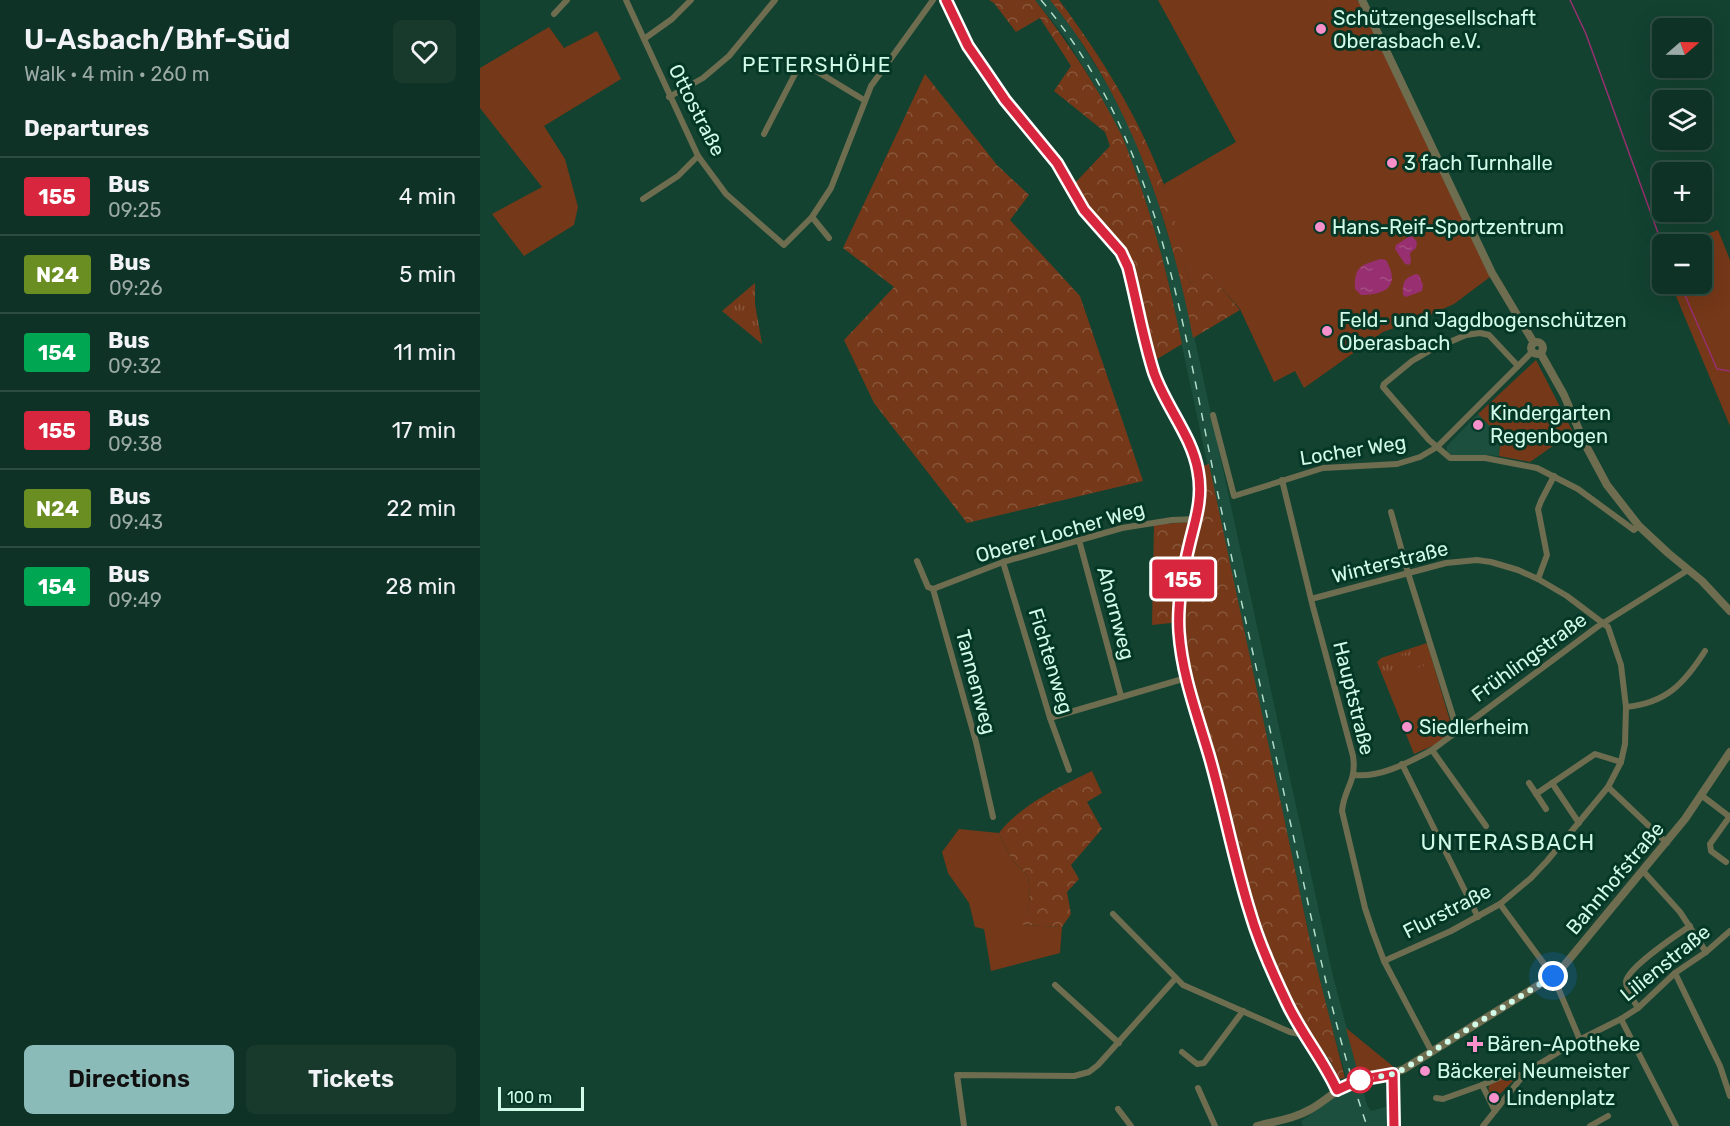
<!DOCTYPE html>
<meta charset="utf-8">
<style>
:root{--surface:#0e3225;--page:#173a2d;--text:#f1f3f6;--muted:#9baaa7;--line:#2e4d42;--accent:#8bbbb9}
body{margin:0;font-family:Rubik,sans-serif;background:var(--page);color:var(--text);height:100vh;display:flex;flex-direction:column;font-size:22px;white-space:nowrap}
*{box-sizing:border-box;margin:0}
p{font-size:20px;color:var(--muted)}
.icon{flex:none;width:33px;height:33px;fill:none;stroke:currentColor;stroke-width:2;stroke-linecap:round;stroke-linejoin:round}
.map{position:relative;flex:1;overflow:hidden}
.drawer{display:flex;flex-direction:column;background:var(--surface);width:480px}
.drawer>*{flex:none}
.badge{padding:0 12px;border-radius:4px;font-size:21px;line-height:39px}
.needle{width:39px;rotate:70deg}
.tools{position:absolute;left:1172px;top:18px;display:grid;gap:12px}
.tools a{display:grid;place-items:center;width:60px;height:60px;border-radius:9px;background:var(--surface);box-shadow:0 6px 24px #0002,0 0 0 2px var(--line);font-size:30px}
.scale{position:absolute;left:18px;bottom:15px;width:86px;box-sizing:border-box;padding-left:6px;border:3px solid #d1fae8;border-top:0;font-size:16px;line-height:21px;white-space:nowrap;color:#d1fae8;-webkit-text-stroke:4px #053727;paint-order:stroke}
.you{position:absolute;width:30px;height:30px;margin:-15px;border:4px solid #fff;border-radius:50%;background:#1a73e8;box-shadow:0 0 0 9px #1a73e833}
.map>.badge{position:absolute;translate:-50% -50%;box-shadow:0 0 0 3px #fff}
h2{padding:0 24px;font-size:22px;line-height:54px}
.round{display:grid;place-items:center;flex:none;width:63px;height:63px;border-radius:9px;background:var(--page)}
.head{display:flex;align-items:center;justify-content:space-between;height:102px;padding:0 24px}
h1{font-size:28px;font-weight:600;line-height:45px}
.primary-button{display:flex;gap:12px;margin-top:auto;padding:12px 24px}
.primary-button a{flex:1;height:69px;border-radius:9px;background:var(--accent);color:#111;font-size:24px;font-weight:600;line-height:69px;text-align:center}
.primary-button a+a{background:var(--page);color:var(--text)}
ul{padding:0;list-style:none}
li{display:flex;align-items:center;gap:18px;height:78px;padding:0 24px;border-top:2px solid var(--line)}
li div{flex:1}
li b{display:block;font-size:22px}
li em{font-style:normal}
li .badge{min-width:66px;font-weight:700;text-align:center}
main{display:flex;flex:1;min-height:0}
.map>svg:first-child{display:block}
.built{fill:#1c4f3d}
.green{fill:#753818}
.forest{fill:url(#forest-crowns)}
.park{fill:url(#park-tufts)}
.water{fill:url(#water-ripples)}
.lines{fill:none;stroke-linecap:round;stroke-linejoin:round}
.stream{stroke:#972f70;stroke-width:1.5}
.minor{stroke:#6e6d4f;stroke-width:6}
.tertiary{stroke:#6e6d4f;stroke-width:8}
.rail{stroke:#b2dcca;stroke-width:1.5;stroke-dasharray:8 8;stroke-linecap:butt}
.line-casing{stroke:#fff;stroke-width:14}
.line{stroke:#d7263d;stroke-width:9}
.walk{stroke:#d1fae8;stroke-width:6;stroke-dasharray:0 10.8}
.poi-dot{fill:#f890cb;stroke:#053727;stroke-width:2}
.stop-dot{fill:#fff;stroke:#d7263d;stroke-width:3}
.labels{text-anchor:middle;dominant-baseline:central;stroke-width:6;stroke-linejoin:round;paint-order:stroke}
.poi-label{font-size:20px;fill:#d1fae8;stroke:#053727;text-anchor:start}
.street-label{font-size:20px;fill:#d1fae8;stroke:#053727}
.neighbourhood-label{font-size:21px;letter-spacing:1.5px;fill:#d1fae8;stroke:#053727}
.quarter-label{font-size:22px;letter-spacing:1.5px;fill:#d1fae8;stroke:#053727}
</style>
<main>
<section class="drawer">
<div class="head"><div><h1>U-Asbach/Bhf-Süd</h1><p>Walk · 4 min · 260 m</p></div><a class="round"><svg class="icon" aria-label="heart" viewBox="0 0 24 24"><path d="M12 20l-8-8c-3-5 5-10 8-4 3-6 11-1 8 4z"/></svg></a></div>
<h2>Departures</h2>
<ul>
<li><span class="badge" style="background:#d7263d;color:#fff">155</span><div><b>Bus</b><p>09:25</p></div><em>4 min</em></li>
<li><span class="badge" style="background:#6b8e23;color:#fff">N24</span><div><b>Bus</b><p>09:26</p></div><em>5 min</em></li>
<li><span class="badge" style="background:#00a651;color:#fff">154</span><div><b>Bus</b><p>09:32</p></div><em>11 min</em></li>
<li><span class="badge" style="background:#d7263d;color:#fff">155</span><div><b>Bus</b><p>09:38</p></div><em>17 min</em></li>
<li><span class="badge" style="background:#6b8e23;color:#fff">N24</span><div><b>Bus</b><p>09:43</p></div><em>22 min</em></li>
<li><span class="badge" style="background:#00a651;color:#fff">154</span><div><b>Bus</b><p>09:49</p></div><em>28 min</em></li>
</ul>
<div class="primary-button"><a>Directions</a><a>Tickets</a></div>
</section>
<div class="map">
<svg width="1250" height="1126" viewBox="0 0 1250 1126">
<defs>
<pattern id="forest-crowns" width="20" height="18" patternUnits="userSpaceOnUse" patternTransform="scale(1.5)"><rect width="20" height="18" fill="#753818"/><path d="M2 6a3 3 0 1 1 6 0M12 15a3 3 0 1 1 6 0" fill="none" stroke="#88563a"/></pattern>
<pattern id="park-tufts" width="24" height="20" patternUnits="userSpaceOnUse" patternTransform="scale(1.5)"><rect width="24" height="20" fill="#753818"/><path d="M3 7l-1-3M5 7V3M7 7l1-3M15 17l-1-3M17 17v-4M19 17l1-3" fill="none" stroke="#88563a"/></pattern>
<pattern id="water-ripples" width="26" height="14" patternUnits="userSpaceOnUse" patternTransform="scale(1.5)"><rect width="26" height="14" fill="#972f70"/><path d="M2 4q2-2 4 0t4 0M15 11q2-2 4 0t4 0" fill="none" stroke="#a44e84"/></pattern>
</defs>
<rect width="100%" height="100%" fill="#134231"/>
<g class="built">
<path d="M 555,0 L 570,0 L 589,23 L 627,84 L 656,140 L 677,199 L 703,285 L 853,976 L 887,1105 L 891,1111 L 909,1106 L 910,1126 L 823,1126 L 821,1121 L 869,1087 L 851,1025 L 831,945 L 688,281 L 664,196 L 615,86 L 585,37 Z"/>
<path d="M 998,414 L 1021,437 L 1019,456 L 1004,455 L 973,456 L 967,452 L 967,446 Z"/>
</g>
<g class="green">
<path d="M 678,0 L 877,0 L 882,6 L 1010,277 L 974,304 L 945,317 L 903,332 L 824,388 L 815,371 L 794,382 L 760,309 L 725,270 L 710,284 L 684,184 L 756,142 Z"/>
<path d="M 69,27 L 84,48 L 117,31 L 141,79 L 64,126 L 85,159 L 98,207 L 94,225 L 44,256 L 12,214 L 62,187 L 0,108 L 0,68 Z"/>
<path d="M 1238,230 L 1250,260 L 1250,426 L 1191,284 L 1221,284 L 1221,244 L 1199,244 Z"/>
<path d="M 1056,360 L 1093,432 L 1050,462 L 1019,456 L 1021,437 L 998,414 Z"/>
<path d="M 947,643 L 971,724 L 972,731 L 959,743 L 934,754 L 897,662 L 901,658 Z"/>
<path d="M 479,829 L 519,833 L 532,860 L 548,876 L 550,896 L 547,916 L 542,925 L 582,927 L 580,953 L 511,971 L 504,929 L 495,927 L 489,903 L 468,873 L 462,852 Z"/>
<path d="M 866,1028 L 915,1068 L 895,1070 L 879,1077 Z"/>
<path d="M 1029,1076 L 1034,1080 L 1019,1095 L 1021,1098 L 1016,1102 C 1009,1098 1008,1092 1009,1085 Z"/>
</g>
<g class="forest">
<path d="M 509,0 L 555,0 C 588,42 617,86 641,134 C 647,147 651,160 656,173 C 676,228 690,286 702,344 L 674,361 L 651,262 L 593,185 L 630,146 L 625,132 L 574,91 L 591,66 L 560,18 L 536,32 L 514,3 Z"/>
<path d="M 570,0 L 579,0 C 621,56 658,116 683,182 C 695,214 701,250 710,284 L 725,269 L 760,310 L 713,338 C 689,216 650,97 570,0 Z"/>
<path d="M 445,74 L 517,165 L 549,195 L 530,220 L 600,296 L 663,481 L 487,523 L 394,403 L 364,340 L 414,287 L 363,248 Z"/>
<path d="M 729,464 L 831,945 L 865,1078 L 859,1079 L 850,1061 L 815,1012 L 776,933 L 715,703 L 701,622 L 672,625 L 674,525 L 718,521 L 723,508 L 722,466 Z"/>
<path d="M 612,771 L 622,793 L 607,802 L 622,829 L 591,865 L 599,879 L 587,892 L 591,914 L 582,927 L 541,925 L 547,915 L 550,896 L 548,876 L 532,860 L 519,833 C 542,804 579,787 612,771 Z"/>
</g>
<g class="park">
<path d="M 275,283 L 275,304 L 282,344 L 242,311 Z"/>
<path d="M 941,648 L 946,665 L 906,678 L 900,661 Z"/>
</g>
<g class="water">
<path d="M 930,236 L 933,237 L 937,242 L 936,248 L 930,253 L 931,262 L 929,265 L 925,264 L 915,249 L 916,245 Z"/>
<path d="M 901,259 L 906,260 C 921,286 906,295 881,295 L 875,289 C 874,266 881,265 901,259 Z"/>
<path d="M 936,274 L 939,275 L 943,285 L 942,291 L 926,297 L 923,295 C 922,283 924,278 936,274 Z"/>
</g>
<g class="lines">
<g class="stream">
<path d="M 1090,0 L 1106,34 L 1182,244"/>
<path d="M 1200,284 L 1237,369 L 1250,371"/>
</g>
<g class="minor">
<path d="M 146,0 L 218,156 L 246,194 L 304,245 L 332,217 L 351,188 L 391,86 L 453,0"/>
<path d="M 74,14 L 87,0"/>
<path d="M 164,39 L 192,19 L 211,0"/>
<path d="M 189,97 L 223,78 L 249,56 L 295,0"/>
<path d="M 284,134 L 317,70 L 328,66 L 384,100"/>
<path d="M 163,199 L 198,176 L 218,156"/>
<path d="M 332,217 L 349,238"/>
<path d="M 1038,366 L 1009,335 L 1000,333 L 986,335 L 951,350 L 932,361 L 904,384 L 903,387 L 949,440 L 970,458 L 1005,458 L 1057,468 L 1098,489 L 1154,530 L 1159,526"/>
<path d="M 733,415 L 754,496 L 843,468 L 917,464 L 940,457 L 957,447 L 1052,352"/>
<path d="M 802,480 L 833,607 L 873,756 C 877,782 864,788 862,811 L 885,908 L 893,932 L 904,961 L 952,1052"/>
<path d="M 911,512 L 928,573 L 975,723 L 979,729"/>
<path d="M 599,540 L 641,696"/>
<path d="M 437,561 L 448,587 L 453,589 L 496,742 L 513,817"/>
<path d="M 523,562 L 570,718 L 589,770"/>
<path d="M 1058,579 L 1067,555 L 1058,509 L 1061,501 L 1074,476"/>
<path d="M 453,589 L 523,562 L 642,528 L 692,520 L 717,519"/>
<path d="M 831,599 L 966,563 L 997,560 L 1011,562 L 1038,570 L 1058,579 L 1087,596 L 1128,627 L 1141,665 L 1146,707 L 1145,744 L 1141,762 L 1128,787 L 1067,861 L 1051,878 L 1020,904 L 971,931 L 904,961"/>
<path d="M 1146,707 C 1186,703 1204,684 1225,651"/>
<path d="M 570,718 L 706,678"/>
<path d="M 952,750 L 1006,826"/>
<path d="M 922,764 L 998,917"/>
<path d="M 874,775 C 901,778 929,762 952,750 L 1117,627 L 1208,570"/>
<path d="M 1049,783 L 1066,809"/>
<path d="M 1072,783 L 1099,823"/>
<path d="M 1128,787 L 1187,843"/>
<path d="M 1056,794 L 1115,754 L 1141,762"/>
<path d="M 1221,795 L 1250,817"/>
<path d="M 1246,862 L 1231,851 L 1230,844 L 1250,816"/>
<path d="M 1163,871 L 1200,912 L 1226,952"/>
<path d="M 1020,904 L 1073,976 L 1100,1040"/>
<path d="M 633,914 L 703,985 L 810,1032 L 824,1035"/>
<path d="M 1195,973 L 1240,1066 L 1250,1096"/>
<path d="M 575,985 L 639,1043"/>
<path d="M 1158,1008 C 1154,1001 1146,990 1146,982 C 1146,969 1198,934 1210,926"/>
<path d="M 1141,1019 L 1196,1126"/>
<path d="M 702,1052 L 717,1064 L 724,1063 L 763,1011"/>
<path d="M 718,1088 L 735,1126"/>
<path d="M 956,1098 L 963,1099 L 1002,1085"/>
<path d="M 638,1109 L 651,1126"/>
<path d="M 1015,1111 L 1002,1085 L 1030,1073 L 1043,1076"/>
<path d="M 484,1126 L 477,1075 L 594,1076 L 609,1072 L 618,1065 L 695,979"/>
<path d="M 1003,1126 L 1046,1072 L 1097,1041 L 1141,1019 L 1158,1008 L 1195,973 L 1226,952 L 1250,931"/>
<path d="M 1110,1126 L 1128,1116"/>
</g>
<g class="tertiary">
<path d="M 466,0 L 488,46 L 505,72 L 525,100 L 577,163 L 604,210 L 641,252 L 648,267 L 674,372 L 687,404 L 716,457 L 719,475 L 719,508 L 704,571 L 699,606 L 698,630 L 706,678 L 728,753 L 770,913 L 781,945 L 817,1025 L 846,1068 L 857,1090"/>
<path d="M 882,0 L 1012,273 L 1054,343"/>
<circle cx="1057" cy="348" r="6"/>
<path d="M 1061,354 L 1084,395 L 1105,444 L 1127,485 L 1159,526 L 1188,553 L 1222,581 L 1250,611"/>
<path d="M 913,1074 L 914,1126"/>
<path d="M 777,1126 C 795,1121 814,1119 831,1109 C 844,1102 855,1090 870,1084 C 887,1077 906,1077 924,1069 L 1073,976 L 1082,968 L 1205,819 L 1250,752"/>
</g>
<path class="rail" d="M 561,0 C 677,137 701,316 736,485 C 760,598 786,709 810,821 C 833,924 853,1027 887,1126"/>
</g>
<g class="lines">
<g class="line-casing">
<path id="line" d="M 466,0 L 488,46 L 506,72 L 525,100 L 577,163 L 604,210 L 641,252 L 648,267 C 657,302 663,339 674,373 C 686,407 712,436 718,471 C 723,497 716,518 710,542 C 703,571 697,603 699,632 C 702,675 717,714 729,755 C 744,807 754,861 770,912 C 779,943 792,972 806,1001 C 820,1032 843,1059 857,1090 L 879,1080 L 913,1074 L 914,1126"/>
</g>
<use href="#line" class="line"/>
<path class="walk" d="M 880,1080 L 913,1074 L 924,1069 L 1073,976"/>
</g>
<g class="poi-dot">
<circle cx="841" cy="29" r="6"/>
<circle cx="912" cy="163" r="6"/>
<circle cx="840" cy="227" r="6"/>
<circle cx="847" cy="331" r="6"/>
<circle cx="998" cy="425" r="6"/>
<circle cx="927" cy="727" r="6"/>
<path d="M992 1035h6v6h6v6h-6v6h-6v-6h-6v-6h6z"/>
<circle cx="945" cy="1071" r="6"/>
<circle cx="1014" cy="1098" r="6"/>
</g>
<circle class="stop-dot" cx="880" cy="1080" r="12"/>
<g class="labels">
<g class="poi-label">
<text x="853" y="18">Schützengesellschaft<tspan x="853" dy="23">Oberasbach e.V.</tspan></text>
<text x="924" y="163">3 fach Turnhalle</text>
<text x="852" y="227">Hans-Reif-Sportzentrum</text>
<text x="859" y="320">Feld- und Jagdbogenschützen<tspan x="859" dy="23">Oberasbach</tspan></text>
<text x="1010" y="413">Kindergarten<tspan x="1010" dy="23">Regenbogen</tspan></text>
<text x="939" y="727">Siedlerheim</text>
<text x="1007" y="1044">Bären-Apotheke</text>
<text x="957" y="1071">Bäckerei Neumeister</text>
<text x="1026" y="1098">Lindenplatz</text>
</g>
<g class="street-label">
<text transform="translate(217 110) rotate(63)">Ottostraße</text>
<text transform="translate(873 450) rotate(-9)">Locher Weg</text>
<text transform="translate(580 532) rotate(-16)">Oberer Locher Weg</text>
<text transform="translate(910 562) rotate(-14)">Winterstraße</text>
<text transform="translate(636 613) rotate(75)">Ahornweg</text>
<text transform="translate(1049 657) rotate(-36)">Frühlingstraße</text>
<text transform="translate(571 661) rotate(73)">Fichtenweg</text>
<text transform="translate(496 682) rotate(75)">Tannenweg</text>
<text transform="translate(874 698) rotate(76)">Hauptstraße</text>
<text transform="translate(1135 878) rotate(-50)">Bahnhofstraße</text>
<text transform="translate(967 911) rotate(-27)">Flurstraße</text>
<text transform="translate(1185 963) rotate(-39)">Lilienstraße</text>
</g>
<g class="neighbourhood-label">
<text x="337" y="64">PETERSHÖHE</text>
</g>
<g class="quarter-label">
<text x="1028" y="842">UNTERASBACH</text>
</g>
</g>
</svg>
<div class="tools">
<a><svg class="needle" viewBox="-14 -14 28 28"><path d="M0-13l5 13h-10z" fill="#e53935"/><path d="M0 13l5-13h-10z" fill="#9baaa7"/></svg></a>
<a><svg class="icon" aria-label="layers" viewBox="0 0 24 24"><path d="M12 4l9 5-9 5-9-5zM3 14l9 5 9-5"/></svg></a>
<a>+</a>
<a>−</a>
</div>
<div class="scale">100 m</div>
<div class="you" style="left:1073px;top:976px"></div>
<b class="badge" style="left:703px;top:579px;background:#d7263d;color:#fff">155</b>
</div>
</main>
